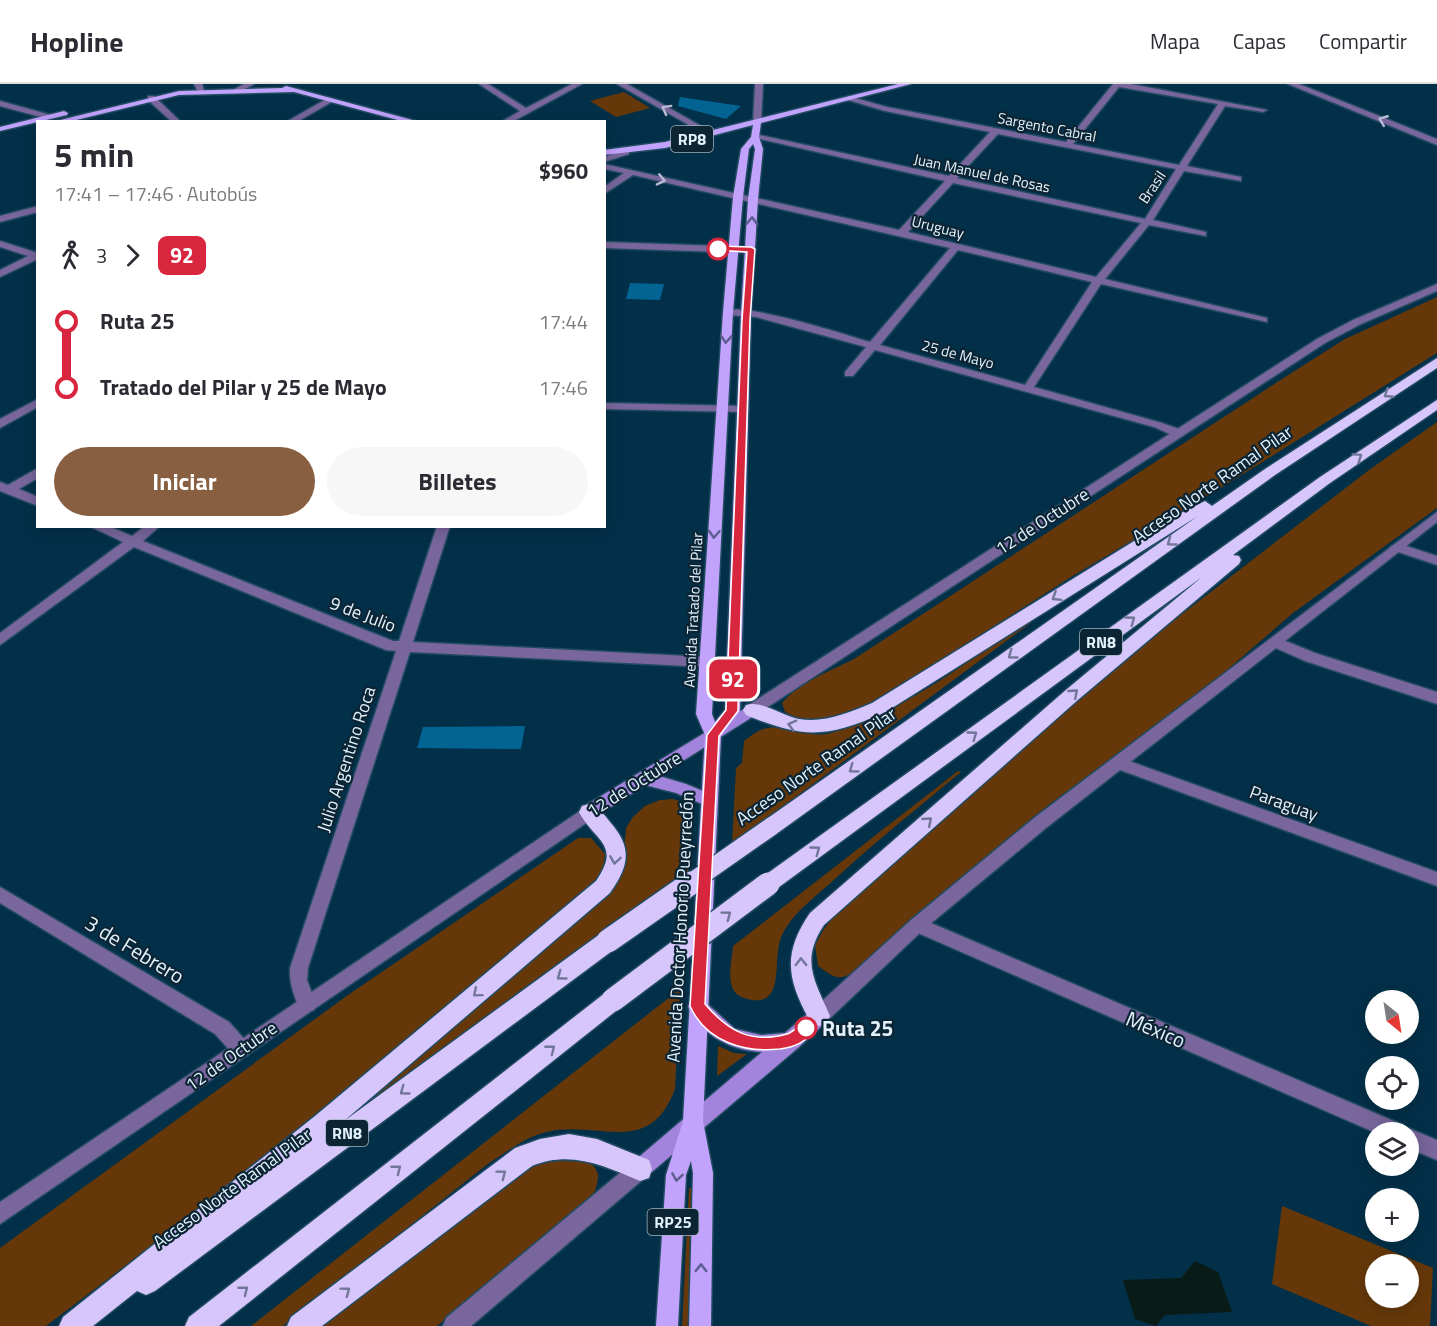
<!DOCTYPE html>
<html lang="es">
<meta charset="utf-8">
<style>
:root{--surface:#fff;--page:#f7f7f7;--text:#2b2b33;--muted:#7c7c81;--line:#e1e1e2;--accent:#885f40}
body{margin:0;font-family:"Titillium Web",sans-serif;background:var(--page);color:var(--text);height:100vh;display:flex;flex-direction:column;font-size:22px;white-space:nowrap}
*{box-sizing:border-box;margin:0}
p{font-size:20px;color:var(--muted)}
.icon{flex:none;width:33px;height:33px;fill:none;stroke:currentColor;stroke-width:2;stroke-linecap:round;stroke-linejoin:round}
.map{position:relative;flex:1;overflow:hidden}
.drawer{position:absolute;left:36px;top:36px;width:570px;height:408px;display:flex;flex-direction:column;background:var(--surface);border-radius:0px;box-shadow:0 3px 15px #0003}
.drawer>*{flex:none}
.badge{padding:0 12px;border-radius:9px;font-size:21px;line-height:39px}
.needle{width:39px;rotate:150deg}
.tools{position:absolute;left:1365px;top:906px;display:grid;gap:12px}
.tools a{display:grid;place-items:center;width:54px;height:54px;border-radius:50%;background:var(--surface);box-shadow:0 3px 15px #0003;font-size:30px}
.map>.badge{position:absolute;translate:-50% -50%;box-shadow:0 0 0 3px #fff}
.legs{display:flex;align-items:center;gap:9px;height:66px;padding:0 18px;font-size:20px}
.legs p{margin-inline-start:auto}
.head{display:flex;align-items:center;justify-content:space-between;height:102px;padding:0 18px}
h1{font-size:33px;font-weight:700;line-height:45px}
.primary-button{display:flex;gap:12px;margin-top:auto;padding:12px 18px}
.primary-button a{flex:1;height:69px;border-radius:36px;background:var(--accent);color:#fff;font-size:24px;font-weight:700;line-height:69px;text-align:center}
.primary-button a+a{background:var(--page);color:var(--text)}
ul{padding:0 18px;list-style:none}
li{display:flex;align-items:center;gap:21px;height:66px;font-size:22px}
li i{display:grid;place-items:center;width:9px;height:100%;margin:0 8px;background:currentColor}
li i::after{content:'';width:15px;height:15px;margin:-8px;border:4px solid;border-radius:50%;background:var(--surface)}
li p{margin-inline-start:auto}
li:first-child i{background:linear-gradient(#0000 50%,currentColor 0)}
li:last-child i{background:linear-gradient(currentColor 50%,#0000 0)}
header{display:flex;align-items:center;gap:36px;box-sizing:border-box;height:84px;padding:0 30px;background:var(--surface);border-bottom:2px solid var(--line)}
header strong{font-size:28px}
nav{display:flex;gap:33px;margin-inline-start:auto;font-size:21px}
.map>svg:first-child{display:block}
.green{fill:#663809;fill-rule:evenodd}
.water{fill:#081b17}
.building{fill:#036493}
.lines{fill:none;stroke-linecap:round;stroke-linejoin:round}
.minor-casing{stroke:#224b62;stroke-width:3}
.tertiary-casing{stroke:#224b62;stroke-width:3}
.secondary-casing{stroke:#224b62;stroke-width:3}
.primary-casing{stroke:#224b62;stroke-width:3}
.motorway-casing{stroke:#224b62;stroke-width:3}
.minor{fill:#78669c;fill-rule:evenodd}
.tertiary{fill:#78669c;fill-rule:evenodd}
.secondary{fill:#a384dc;fill-rule:evenodd}
.primary{fill:#c1a2fc;fill-rule:evenodd}
.motorway{fill:#d7c6fc;fill-rule:evenodd}
.motorway-bridge-far1-casing{stroke:#224b62;stroke-width:21;stroke-linecap:butt}
.motorway-bridge-casing{stroke:#224b62;stroke-width:26;stroke-linecap:butt}
.motorway-bridge-far1{stroke:#d7c6fc;stroke-width:18}
.motorway-bridge{stroke:#d7c6fc;stroke-width:23}
.oneway{stroke:#b8bad6}
.oneway2{stroke:#5d5d8f}
.oneway3{stroke:#727698}
.line-1{fill:#d7263d;stroke:#fff;stroke-width:1.5}
.stop-1-dot{fill:#fff;stroke:#d7263d;stroke-width:3}
.labels{text-anchor:middle;dominant-baseline:central;stroke-width:4.5;stroke-linejoin:round;paint-order:stroke}
.far-street-label{font-size:15px;fill:#e3f2fc;stroke:#0c2535}
.shield{fill:#0c2535;stroke:#a2b4c0;stroke-width:1.5}
.shield-label{font-size:16px;font-weight:bold;fill:#e3f2fc}
.street-label{font-size:18px;fill:#e3f2fc;stroke:#0c2535}
.near-street-label{font-size:21px;fill:#e3f2fc;stroke:#0c2535}
.near-stop-label{font-size:21px;font-weight:bold;fill:#e3f2fc;stroke:#0c2535;text-anchor:start}
</style>
<header>
<strong>Hopline</strong>
<nav><a>Mapa</a><a>Capas</a><a>Compartir</a></nav>
</header>
<div class="map">
<svg width="1437" height="1242" viewBox="0 0 1437 1242">
<rect width="100%" height="100%" fill="#033049"/>
<g class="green">
<path d="M 624,8 L 650,24 L 616,33 L 590,17 Z"/>
<path d="M 1437,213 L 1437,269 L 1219,405 L 1071,493 L 939,577 L 890,610 L 830,637 L 806,639 L 785,628 L 782,619 C 800,598 830,587 854,575 L 1282,295 L 1345,255 Z"/>
<path d="M 1437,338 L 1437,424 L 1293,529 L 1198,611 L 1051,719 L 858,886 C 839,897 836,895 818,882 L 815,861 L 824,845 L 841,823 L 1129,571 L 1369,386 Z"/>
<path d="M 1028,536 L 1032,538 L 732,760 L 736,684 L 742,679 L 744,657 C 751,652 759,645 768,644 C 789,641 809,655 831,649 C 905,627 966,579 1028,536 Z"/>
<path d="M 958,687 L 961,688 C 919,723 876,757 836,794 C 821,808 802,822 790,838 C 783,847 779,856 778,867 C 775,889 781,926 744,914 C 723,908 732,878 733,862 Z"/>
<path d="M 673,715 L 682,718 L 692,728 L 688,791 L 317,1059 L 499,900 L 590,826 L 615,798 L 623,777 L 626,744 L 633,733 L 645,722 L 660,716 Z"/>
<path d="M 578,754 L 591,754 L 605,770 L 603,785 L 595,796 L 547,841 L 261,1079 L 46,1242 L 0,1242 L 0,1164 L 348,911 Z"/>
<path d="M 680,905 L 675,1005 C 649,1075 598,1035 546,1048 C 525,1053 507,1068 489,1079 L 283,1242 L 251,1242 Z"/>
<path d="M 718,962 L 734,969 L 747,970 L 717,992 Z"/>
<path d="M 570,1071 C 596,1079 605,1086 592,1113 L 437,1242 L 322,1242 L 504,1100 L 543,1075 Z"/>
<path d="M 689,1104 L 695,1105 L 689,1242 L 682,1242 Z"/>
<path d="M 1282,1122 L 1433,1184 L 1430,1242 L 1371,1242 L 1272,1200 ZM 1376,1180 L 1408,1180 L 1408,1214 L 1376,1214 Z"/>
</g>
<path class="water" d="M 1195,1177 L 1218,1188 L 1232,1228 L 1165,1231 L 1156,1242 L 1135,1235 L 1123,1196 L 1181,1194 Z"/>
<g class="building">
<path d="M 680,13 L 741,22 L 726,35 L 678,22 Z"/>
<path d="M 630,199 L 664,200 L 660,216 L 626,215 Z"/>
<path d="M 525,642 L 521,665 L 417,664 L 423,643 Z"/>
</g>
<g class="lines">
<g class="minor-casing">
<g id="minor">
<path d="M 479,0 L 488,0 L 526,24 L 572,0 L 582,0 L 512,38 L 501,38 L 520,27 Z"/>
<path d="M 617,0 L 627,0 L 715,50 L 708,52 Z"/>
<path d="M 1113,0 L 1131,0 L 1267,26 L 1263,28 L 1225,22 L 1187,82 L 1241,93 L 1241,97 L 1184,87 L 1153,136 L 1206,148 L 1206,152 L 1149,141 L 1105,195 L 1267,234 L 1267,238 L 1101,200 L 1034,303 L 1162,339 L 1182,346 L 1182,352 L 1174,352 L 1154,343 L 875,266 L 853,292 L 845,292 L 845,288 L 866,263 L 756,233 L 728,231 L 723,228 C 739,216 846,251 870,258 L 950,164 L 633,91 L 604,110 L 604,103 L 624,89 L 604,85 L 604,80 L 899,146 L 945,97 L 751,53 L 755,50 L 949,92 L 990,48 L 885,27 L 848,16 L 848,12 L 887,23 L 1066,58 ZM 1119,3 L 1218,20 L 1179,81 L 1073,60 ZM 998,50 L 1176,85 L 1145,135 L 957,94 ZM 953,99 L 1141,139 L 1096,193 L 908,148 ZM 958,166 L 1092,198 L 1025,301 L 880,261 Z"/>
<path d="M 148,12 L 154,12 L 181,38 L 172,38 L 148,16 Z"/>
<path d="M 328,14 L 335,16 L 297,38 L 286,38 Z"/>
<path d="M 0,17 L 51,31 L 52,33 L 48,35 L 0,22 Z"/>
<path d="M 626,65 L 629,66 L 629,70 L 604,78 L 604,73 Z"/>
<path d="M 38,122 L 38,128 L 0,138 L 0,132 Z"/>
<path d="M 0,157 L 38,169 L 38,175 L 0,193 L 0,186 L 28,172 L 0,163 Z"/>
<path d="M 604,158 L 751,163 L 756,166 L 751,169 L 604,164 Z"/>
<path d="M 38,315 L 38,323 L 0,344 L 0,335 Z"/>
<path d="M 604,319 L 743,322 L 749,325 L 743,328 L 604,325 Z"/>
<path d="M 38,384 L 38,394 L 19,405 L 38,413 L 38,422 L 0,407 L 0,398 L 8,401 Z"/>
<path d="M 89,442 L 108,442 L 132,452 L 145,442 L 160,442 L 143,457 L 393,557 L 399,557 L 437,442 L 450,442 L 413,558 L 707,573 L 714,578 L 707,583 L 410,568 L 308,884 L 307,896 L 316,920 L 314,926 L 307,928 L 300,926 C 294,912 289,899 290,884 L 396,567 L 386,566 L 134,463 L 0,561 L 0,549 L 123,458 Z"/>
<path d="M 1397,459 L 1437,472 L 1437,481 L 1392,466 L 1390,463 Z"/>
<path d="M 1276,553 L 1315,569 L 1437,608 L 1437,620 L 1305,577 L 1271,562 L 1269,558 Z"/>
<path d="M 1118,673 L 1437,788 L 1437,802 L 1112,683 L 1110,679 L 1112,675 Z"/>
<path d="M 0,803 L 229,938 L 248,959 L 251,965 L 248,971 L 241,974 L 234,971 L 215,950 L 0,819 Z"/>
<path d="M 917,833 L 1403,1041 L 1405,1045 L 1408,1044 L 1437,1056 L 1437,1076 L 1408,1064 L 1408,1048 L 1376,1049 L 911,846 L 908,841 L 911,836 Z"/>
</g>
</g>
<g class="tertiary-casing">
<g id="tertiary">
<path d="M 194,0 L 202,0 L 205,10 L 199,10 Z"/>
<path d="M 244,0 L 254,0 L 240,8 L 233,6 Z"/>
<path d="M 755,0 L 763,0 L 761,39 L 757,41 L 753,39 Z"/>
<path d="M 1288,0 L 1299,0 L 1437,55 L 1437,61 Z"/>
<path d="M 1437,200 L 1437,207 L 1361,240 L 1325,259 L 757,630 L 747,630 L 744,626 L 747,622 L 1317,255 L 1353,236 Z"/>
<path d="M 1437,428 L 1437,438 L 1046,744 L 923,846 L 826,938 L 819,941 L 812,938 L 810,932 L 812,926 L 911,836 L 1034,734 Z"/>
<path d="M 589,721 L 595,723 L 597,728 L 595,733 L 0,1140 L 0,1118 Z"/>
<path d="M 640,1075 L 647,1078 L 650,1085 L 647,1092 L 471,1242 L 443,1242 L 446,1234 L 633,1078 Z"/>
</g>
</g>
<g class="secondary-casing">
<g id="secondary">
<path d="M 752,620 L 757,622 L 760,626 L 757,630 L 659,692 L 686,700 L 715,712 L 717,717 L 715,722 L 709,723 L 676,709 L 645,701 L 595,733 L 589,735 L 583,733 L 581,728 L 583,723 Z"/>
<path d="M 697,914 L 704,917 L 735,945 L 761,951 L 785,949 L 812,926 L 819,923 L 826,926 L 828,932 L 826,938 L 799,963 L 647,1092 L 640,1095 L 633,1092 L 630,1085 L 633,1078 L 762,968 C 733,967 700,951 688,923 L 690,917 Z"/>
</g>
</g>
<g class="primary-casing">
<g id="primary">
<path d="M 898,0 L 911,0 L 761,39 L 759,53 L 763,65 L 758,115 L 751,229 L 740,627 L 721,652 L 703,1037 L 713,1089 L 711,1242 L 689,1242 L 693,1089 L 691,1077 L 686,1091 L 678,1242 L 656,1242 L 666,1091 L 683,1037 L 705,651 L 696,630 L 723,228 L 733,113 L 741,65 L 751,53 L 753,41 L 665,64 L 604,71 L 604,66 L 665,58 ZM 753,60 L 755,65 L 748,115 L 741,229 L 725,626 L 715,638 L 712,630 L 733,228 L 743,113 L 749,65 Z"/>
<path d="M 286,2 L 420,38 L 405,38 L 294,8 L 179,11 L 68,38 L 52,38 L 179,7 L 282,4 Z"/>
<path d="M 64,27 L 68,29 L 67,31 L 0,47 L 0,43 Z"/>
</g>
</g>
<g class="motorway-casing">
<g id="motorway">
<path d="M 1437,274 L 1437,284 L 1275,391 L 779,748 L 772,750 L 765,748 L 762,742 L 765,736 L 1198,432 L 884,629 C 826,654 804,655 746,631 L 743,626 L 746,621 C 761,616 783,632 799,635 C 825,639 848,629 872,619 L 1173,433 L 1205,417 L 1212,422 L 1265,385 Z"/>
<path d="M 1437,316 L 1437,326 L 1330,399 L 1233,471 L 1239,472 L 1241,476 L 1239,480 L 1079,615 L 824,841 C 800,877 815,897 830,932 L 827,939 L 819,942 L 811,939 C 788,897 781,871 810,829 L 1067,605 L 1202,493 L 775,806 L 768,809 L 761,806 L 758,800 L 761,794 L 1320,393 Z"/>
<path d="M 589,720 C 598,723 604,730 610,738 C 633,764 629,782 610,809 L 344,1037 L 600,850 L 608,848 L 616,850 L 619,857 L 616,864 L 155,1207 L 146,1211 L 137,1207 L 93,1242 L 59,1242 L 63,1233 L 315,1032 L 596,797 C 622,760 594,757 579,728 L 582,722 Z"/>
<path d="M 613,906 L 621,909 L 624,916 L 621,923 L 219,1242 L 185,1242 L 189,1233 L 605,909 Z"/>
<path d="M 569,1050 L 597,1055 L 649,1076 L 652,1085 L 649,1094 L 640,1097 C 604,1082 571,1066 532,1082 L 322,1242 L 287,1242 L 291,1233 L 515,1064 L 540,1055 Z"/>
</g>
</g>
<use href="#minor" class="minor"/>
<use href="#tertiary" class="tertiary"/>
<use href="#secondary" class="secondary"/>
<use href="#primary" class="primary"/>
<use href="#motorway" class="motorway"/>
<g class="motorway-bridge-far1-casing">
<path id="motorway-bridge-far1" d="M 689,800 L 772,742"/>
</g>
<g class="motorway-bridge-casing">
<g id="motorway-bridge">
<path d="M 608,857 L 691,799"/>
<path d="M 613,916 L 768,800"/>
</g>
</g>
<use href="#motorway-bridge-far1" class="motorway-bridge-far1"/>
<use href="#motorway-bridge" class="motorway-bridge"/>
</g>
<defs><path id="oneway-chevron" d="M-2-3.5L2.5 0L-2 3.5" fill="none" stroke-width="1.6" stroke-linecap="round" stroke-linejoin="round" transform="scale(1.5)"/></defs>
<g class="oneway">
<use href="#oneway-chevron" transform="translate(666 25) rotate(-151)"/>
<use href="#oneway-chevron" transform="translate(1383 36) rotate(-158)"/>
<use href="#oneway-chevron" transform="translate(661 96) rotate(13)"/>
</g>
<g class="oneway2">
<use href="#oneway-chevron" transform="translate(752 137) rotate(-88)"/>
<use href="#oneway-chevron" transform="translate(726 255) rotate(94)"/>
<use href="#oneway-chevron" transform="translate(714 450) rotate(93)"/>
<use href="#oneway-chevron" transform="translate(677 1093) rotate(99)"/>
<use href="#oneway-chevron" transform="translate(701 1184) rotate(-89)"/>
</g>
<g class="oneway3">
<use href="#oneway-chevron" transform="translate(1388 310) rotate(147)"/>
<use href="#oneway-chevron" transform="translate(1358 373) rotate(-34)"/>
<use href="#oneway-chevron" transform="translate(1171 458) rotate(144)"/>
<use href="#oneway-chevron" transform="translate(1056 513) rotate(148)"/>
<use href="#oneway-chevron" transform="translate(1131 536) rotate(-36)"/>
<use href="#oneway-chevron" transform="translate(1012 571) rotate(144)"/>
<use href="#oneway-chevron" transform="translate(1074 609) rotate(-41)"/>
<use href="#oneway-chevron" transform="translate(792 641) rotate(-165)"/>
<use href="#oneway-chevron" transform="translate(973 651) rotate(-36)"/>
<use href="#oneway-chevron" transform="translate(853 685) rotate(144)"/>
<use href="#oneway-chevron" transform="translate(928 737) rotate(-41)"/>
<use href="#oneway-chevron" transform="translate(816 766) rotate(-36)"/>
<use href="#oneway-chevron" transform="translate(615 776) rotate(99)"/>
<use href="#oneway-chevron" transform="translate(727 831) rotate(-37)"/>
<use href="#oneway-chevron" transform="translate(801 878) rotate(-91)"/>
<use href="#oneway-chevron" transform="translate(561 892) rotate(144)"/>
<use href="#oneway-chevron" transform="translate(477 909) rotate(140)"/>
<use href="#oneway-chevron" transform="translate(551 965) rotate(-38)"/>
<use href="#oneway-chevron" transform="translate(404 1007) rotate(144)"/>
<use href="#oneway-chevron" transform="translate(397 1085) rotate(-38)"/>
<use href="#oneway-chevron" transform="translate(502 1090) rotate(-37)"/>
<use href="#oneway-chevron" transform="translate(244 1206) rotate(-38)"/>
<use href="#oneway-chevron" transform="translate(346 1207) rotate(-37)"/>
</g>
<path class="line-1" d="M 718,162 L 751,163 L 755,165 L 750,236 L 738,627 L 719,652 L 705,920 C 728,947 751,960 787,950 C 794,948 799,940 806,937 L 811,939 L 813,944 C 807,959 794,963 780,965 C 745,969 706,958 690,922 L 707,651 L 726,626 L 742,236 L 747,168 L 715,166 L 714,165 Z"/>
<g class="stop-1-dot">
<circle cx="718" cy="165" r="10"/>
<circle cx="806" cy="944" r="10"/>
</g>
<g class="labels">
<g class="far-street-label">
<text transform="translate(1047 43) rotate(11)">Sargento Cabral</text>
<text transform="translate(982 89) rotate(12)">Juan Manuel de Rosas</text>
<text transform="translate(1152 103) rotate(-56)">Brasil</text>
<text transform="translate(938 143) rotate(14)">Uruguay</text>
<text transform="translate(958 270) rotate(15)">25 de Mayo</text>
<text transform="translate(693 526) rotate(-87)">Avenida Tratado del Pilar</text>
</g>
<g class="shield">
<rect x="671" y="42" width="42" height="26" rx="4.5"/>
<rect x="1080" y="545" width="42" height="26" rx="4.5"/>
<rect x="326" y="1036" width="42" height="26" rx="4.5"/>
<rect x="647.5" y="1125" width="51" height="26" rx="4.5"/>
</g>
<g class="shield-label">
<text x="692" y="55">RP8</text>
<text x="1101" y="558">RN8</text>
<text x="347" y="1049">RN8</text>
<text x="673" y="1138">RP25</text>
</g>
<g class="street-label">
<text transform="translate(1212 400) rotate(-35)">Acceso Norte Ramal Pilar</text>
<text transform="translate(1042 437) rotate(-33)">12 de Octubre</text>
<text transform="translate(363 530) rotate(21)">9 de Julio</text>
<text transform="translate(346 675) rotate(-72)">Julio Argentino Roca</text>
<text transform="translate(816 682) rotate(-35)">Acceso Norte Ramal Pilar</text>
<text transform="translate(634 700) rotate(-32)">12 de Octubre</text>
<text transform="translate(1284 719) rotate(20)">Paraguay</text>
<text transform="translate(680 843) rotate(-87)">Avenida Doctor Honorio Pueyrredón</text>
<text transform="translate(231 972) rotate(-35)">12 de Octubre</text>
<text transform="translate(232 1104) rotate(-36)">Acceso Norte Ramal Pilar</text>
</g>
<g class="near-street-label">
<text transform="translate(135 865) rotate(31)">3 de Febrero</text>
<text transform="translate(1156 945) rotate(23)">México</text>
</g>
<g class="near-stop-label">
<text x="822" y="944">Ruta 25</text>
</g>
</g>
</svg>
<div class="tools">
<a><svg class="needle" viewBox="-14 -14 28 28"><path d="M0-13l5 13h-10z" fill="#e53935"/><path d="M0 13l5-13h-10z" fill="#7c7c81"/></svg></a>
<a><svg class="icon" aria-label="locate" viewBox="0 0 24 24"><circle cx="12" cy="12" r="6"/><path d="M12 2v4M12 18v4M2 12h4M18 12h4"/></svg></a>
<a><svg class="icon" aria-label="layers" viewBox="0 0 24 24"><path d="M12 4l9 5-9 5-9-5zM3 14l9 5 9-5"/></svg></a>
<a>+</a>
<a>−</a>
</div>
<b class="badge" style="left:733px;top:595px;background:#d7263d;color:#fff">92</b>
<section class="drawer">
<div class="head"><div><h1>5 min</h1><p>17:41 – 17:46 · Autobús</p></div><b>$960</b></div>
<div class="legs"><svg class="icon" aria-label="walk" viewBox="0 0 24 24"><circle cx="13" cy="4" r="2"/><path d="M13 8l-2 6 4 7M11 14l-3 7M7 12l3-4h3l4 4"/></svg>3<svg class="icon" aria-label="forward" viewBox="0 0 24 24"><path d="M9 5l7 7-7 7"/></svg><b class="badge" style="background:#d7263d;color:#fff">92</b></div>
<ul>
<li><i style="color:#d7263d"></i><b>Ruta 25</b><p>17:44</p></li>
<li><i style="color:#d7263d"></i><b>Tratado del Pilar y 25 de Mayo</b><p>17:46</p></li>
</ul>
<div class="primary-button"><a>Iniciar</a><a>Billetes</a></div>
</section>
</div>
